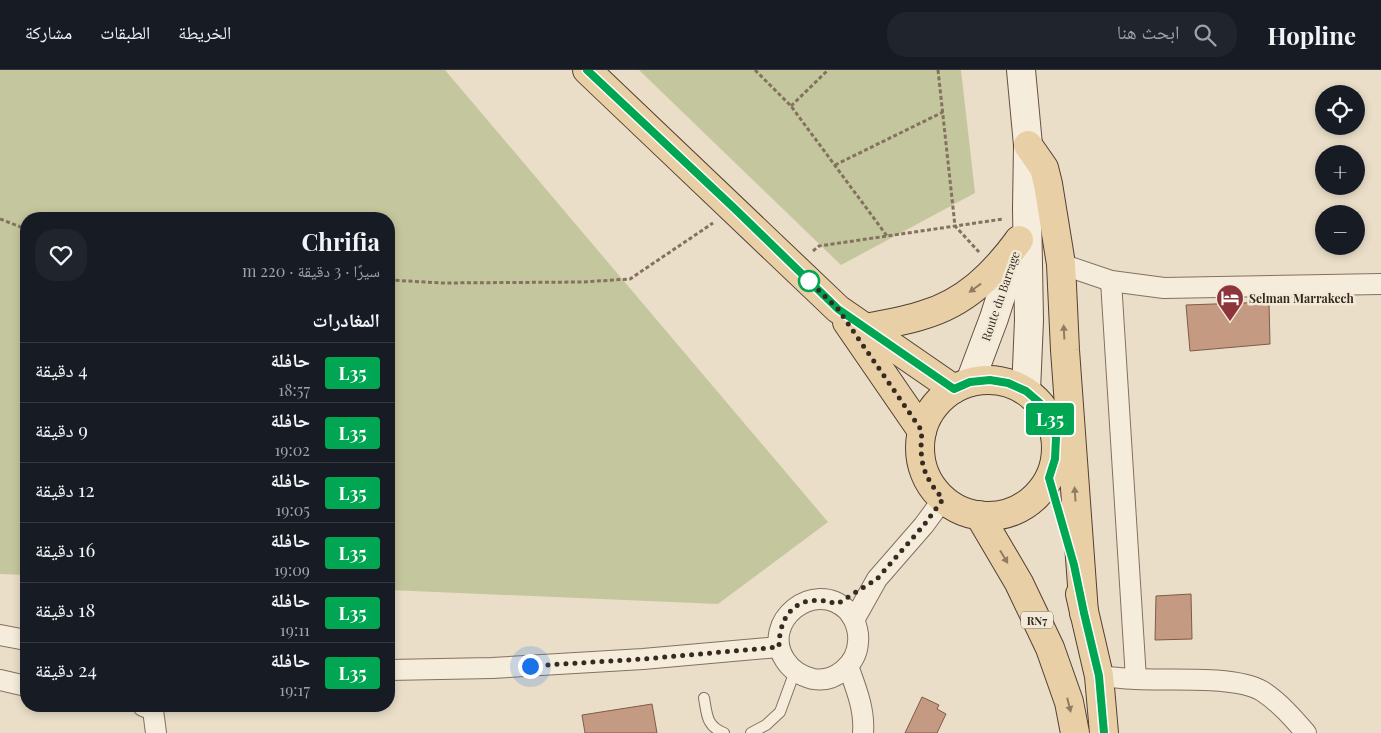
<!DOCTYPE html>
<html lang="ar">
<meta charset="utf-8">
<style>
:root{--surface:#171b24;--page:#20242c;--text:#f1f3f6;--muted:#9ea1a6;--line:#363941}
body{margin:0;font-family:"Playfair Display","Noto Naskh Arabic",serif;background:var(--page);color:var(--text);direction:rtl;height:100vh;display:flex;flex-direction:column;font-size:19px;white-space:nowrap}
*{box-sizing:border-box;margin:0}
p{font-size:16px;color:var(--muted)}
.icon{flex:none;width:28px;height:28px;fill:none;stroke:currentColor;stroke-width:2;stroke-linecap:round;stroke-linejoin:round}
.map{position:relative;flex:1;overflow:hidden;direction:ltr}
.drawer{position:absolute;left:20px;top:142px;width:375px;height:500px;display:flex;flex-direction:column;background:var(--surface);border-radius:20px;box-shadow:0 2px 8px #0003;direction:rtl}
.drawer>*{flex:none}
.badge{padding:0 10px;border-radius:4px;font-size:18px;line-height:32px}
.tools{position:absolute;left:1315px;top:15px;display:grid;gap:10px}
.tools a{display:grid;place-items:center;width:50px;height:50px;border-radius:50%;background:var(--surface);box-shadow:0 2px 8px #0003;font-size:25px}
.you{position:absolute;width:25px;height:25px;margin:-12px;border:4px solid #fff;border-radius:50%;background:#1a73e8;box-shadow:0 0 0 8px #1a73e833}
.map>.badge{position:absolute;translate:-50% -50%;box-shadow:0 0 0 2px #fff}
h2{padding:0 15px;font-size:19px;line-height:45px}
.round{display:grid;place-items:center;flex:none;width:52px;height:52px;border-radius:20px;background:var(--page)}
.overview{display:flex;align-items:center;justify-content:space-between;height:85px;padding:0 15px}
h1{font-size:24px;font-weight:700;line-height:38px}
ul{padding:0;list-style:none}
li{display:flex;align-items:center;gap:15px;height:60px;padding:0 15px;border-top:1px solid var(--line)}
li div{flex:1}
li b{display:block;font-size:19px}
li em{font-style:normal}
li .badge{min-width:55px;font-weight:700;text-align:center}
header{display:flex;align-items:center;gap:30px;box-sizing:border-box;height:70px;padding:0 25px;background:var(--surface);border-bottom:1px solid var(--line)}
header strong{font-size:24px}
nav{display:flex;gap:28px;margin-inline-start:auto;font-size:18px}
.search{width:350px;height:45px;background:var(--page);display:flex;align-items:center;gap:12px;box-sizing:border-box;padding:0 18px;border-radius:20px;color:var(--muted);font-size:19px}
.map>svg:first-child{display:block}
.green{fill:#c4c79d}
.building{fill:#c49a82;stroke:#805b47}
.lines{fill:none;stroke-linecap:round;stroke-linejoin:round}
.service-casing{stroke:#84715f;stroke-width:12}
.minor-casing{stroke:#84715f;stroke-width:22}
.secondary-casing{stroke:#665242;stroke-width:30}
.primary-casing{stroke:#524033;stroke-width:30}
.path{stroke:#84715f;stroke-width:3;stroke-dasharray:4 2.5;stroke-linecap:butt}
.service{stroke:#f5ecdb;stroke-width:10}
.minor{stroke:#f5ecdb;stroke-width:20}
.secondary{stroke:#f5ecdb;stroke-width:28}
.primary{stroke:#e8cfa5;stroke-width:28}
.oneway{fill:#8f7c63}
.line-casing{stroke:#fff;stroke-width:11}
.line{stroke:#00a651;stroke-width:8}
.walk{stroke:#362a21;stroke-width:5;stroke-dasharray:0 9}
.stop-dot{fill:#fff;stroke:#00a651;stroke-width:2.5}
.labels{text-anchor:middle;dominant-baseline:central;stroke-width:5;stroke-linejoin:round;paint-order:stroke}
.shield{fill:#f2e9d7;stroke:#6e6358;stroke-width:1}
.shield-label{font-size:11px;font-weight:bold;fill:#362a21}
.street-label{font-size:12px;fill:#362a21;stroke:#f2e9d7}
.poi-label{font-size:12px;font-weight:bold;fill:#362a21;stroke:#f2e9d7;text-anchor:start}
</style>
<header>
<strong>Hopline</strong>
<div class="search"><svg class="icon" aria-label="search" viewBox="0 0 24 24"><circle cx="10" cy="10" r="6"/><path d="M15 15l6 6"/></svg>ابحث هنا</div>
<nav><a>الخريطة</a><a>الطبقات</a><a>مشاركة</a></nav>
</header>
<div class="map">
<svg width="1381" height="663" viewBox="0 0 1381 663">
<rect width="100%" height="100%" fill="#eadec8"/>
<g class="green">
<path d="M 0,0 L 445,0 L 828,452 L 718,534 L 389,520 L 389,149 L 26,149 L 26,505 L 0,504 Z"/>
<path d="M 639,0 L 961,0 L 975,123 L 841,195 Z"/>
</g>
<g class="building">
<path d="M 1269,232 L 1270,274 L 1190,281 L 1186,235 Z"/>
<path d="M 1191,524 L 1192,569 L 1155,570 L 1156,526 Z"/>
<path d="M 922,627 L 939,635 L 937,639 L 946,644 L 937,663 L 905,663 Z"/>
<path d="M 652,634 L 657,663 L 585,663 L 582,645 Z"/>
</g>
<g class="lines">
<g class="service-casing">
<g id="service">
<path d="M 704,628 C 707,644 706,656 724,663"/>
<path d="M 751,663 L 766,655 L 780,642 L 795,601"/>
</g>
</g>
<g class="minor-casing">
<g id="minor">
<path d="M 1061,194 L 1111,211 L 1164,218 L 1381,214"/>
<path d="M 1111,211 L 1136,609"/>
<path d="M 854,550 C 852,547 850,543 847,540 C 814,508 760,552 785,590 C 792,601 801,606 813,609 C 835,613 857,594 858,572 C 859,564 857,557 854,550 L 877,509 L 924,455 L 943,429"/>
<path d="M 0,565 L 26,570"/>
<path d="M 848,596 C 856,618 865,640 863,663"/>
<path d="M 389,600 L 492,598 L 643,589 L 779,577"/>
<path d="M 1099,606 C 1111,607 1124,609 1137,609 C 1169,611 1234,605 1262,621 C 1279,632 1293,648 1306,663"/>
<path d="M 0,610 L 26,616"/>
<path d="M 143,636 L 153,640 L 156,663"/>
</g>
</g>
<g class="secondary-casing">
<g id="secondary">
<path d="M 1021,0 L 1028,75 L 1027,139 L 1029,250 L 1026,321"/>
<path d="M 970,312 L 994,248 L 1019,170"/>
</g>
</g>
<g class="primary-casing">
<g id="primary">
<path d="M 587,0 L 838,239 L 954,319"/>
<path d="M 1028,75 L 1044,98 L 1048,114 L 1061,194 L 1065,280 L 1084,543"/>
<path d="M 847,252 L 922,361"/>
<path d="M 866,258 C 885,254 905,251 923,245 C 965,233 994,204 1019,170"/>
<circle cx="988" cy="378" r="68"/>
<path d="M 979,445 L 1019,513 L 1050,578 L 1069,632 L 1075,663"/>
<path d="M 1080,524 L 1099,606 L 1104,663"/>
</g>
</g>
<g class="path">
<path d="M 755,0 L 791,36 L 887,166"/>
<path d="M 938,0 L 955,156 L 979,182"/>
<path d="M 791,36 L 828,0"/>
<path d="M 835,95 L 943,42"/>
<path d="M 0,149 L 26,159"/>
<path d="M 813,181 L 819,176 L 1003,149"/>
<path d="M 389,210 L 442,213 L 583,212 L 630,209 L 713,153"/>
</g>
<use href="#service" class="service"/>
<use href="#minor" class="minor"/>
<use href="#secondary" class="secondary"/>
<use href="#primary" class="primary"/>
</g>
<defs><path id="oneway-solid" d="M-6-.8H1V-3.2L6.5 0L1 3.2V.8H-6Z" transform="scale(1.25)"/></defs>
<g class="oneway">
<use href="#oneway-solid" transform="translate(975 218) rotate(144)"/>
<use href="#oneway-solid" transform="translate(1064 262) rotate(-93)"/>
<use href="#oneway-solid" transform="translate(1075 424) rotate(-94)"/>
<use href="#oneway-solid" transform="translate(1004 487) rotate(59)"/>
<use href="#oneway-solid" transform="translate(1069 635) rotate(76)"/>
</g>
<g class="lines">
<g class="line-casing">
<path id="line" d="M 587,0 L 734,138 L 838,239 L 954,319 L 970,312 L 990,310 L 1008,313 L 1026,321 L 1040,333 L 1050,349 L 1056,368 L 1055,389 L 1049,408 L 1074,495 L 1084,543 L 1099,606 L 1104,663"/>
</g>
<use href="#line" class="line"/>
<path class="walk" d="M 530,596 L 643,589 L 779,577 C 779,540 802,522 837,534 L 877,509 L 924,455 L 943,429 C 923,406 919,392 922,361 L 838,239 L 805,207 L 809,211"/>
</g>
<defs>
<g id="hotel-pin" transform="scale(1.4375)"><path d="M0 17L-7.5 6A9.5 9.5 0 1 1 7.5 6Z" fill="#8c353b" stroke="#f2e9d7"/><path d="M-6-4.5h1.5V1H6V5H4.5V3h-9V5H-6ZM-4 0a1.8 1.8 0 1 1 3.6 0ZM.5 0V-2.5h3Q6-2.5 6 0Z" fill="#fff"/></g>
</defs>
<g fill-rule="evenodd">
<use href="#hotel-pin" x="1230" y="228"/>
</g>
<circle class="stop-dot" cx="809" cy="211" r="10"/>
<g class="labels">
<rect class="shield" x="1021" y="541.5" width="32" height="17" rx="4"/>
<g class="shield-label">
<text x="1037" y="550">RN7</text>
</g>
<g class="street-label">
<text transform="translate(1000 226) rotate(-71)">Route du Barrage</text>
</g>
<g class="poi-label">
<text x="1249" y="228">Selman Marrakech</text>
</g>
</g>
</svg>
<div class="tools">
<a><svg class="icon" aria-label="locate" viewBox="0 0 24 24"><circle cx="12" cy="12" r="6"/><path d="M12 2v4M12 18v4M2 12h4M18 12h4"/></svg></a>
<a>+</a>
<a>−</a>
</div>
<div class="you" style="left:530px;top:596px"></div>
<b class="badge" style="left:1050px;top:349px;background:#00a651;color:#fff">L35</b>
<section class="drawer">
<div class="overview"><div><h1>Chrifia</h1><p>سيرًا · 3 دقيقة · 220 m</p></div><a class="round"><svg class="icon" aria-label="heart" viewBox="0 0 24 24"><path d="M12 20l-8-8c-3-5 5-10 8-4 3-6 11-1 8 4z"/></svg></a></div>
<h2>المغادرات</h2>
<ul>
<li><span class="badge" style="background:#00a651;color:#fff">L35</span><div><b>حافلة</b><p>18:57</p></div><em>4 دقيقة</em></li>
<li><span class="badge" style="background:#00a651;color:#fff">L35</span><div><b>حافلة</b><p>19:02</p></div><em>9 دقيقة</em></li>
<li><span class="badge" style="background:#00a651;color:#fff">L35</span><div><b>حافلة</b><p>19:05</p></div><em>12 دقيقة</em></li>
<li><span class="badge" style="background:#00a651;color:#fff">L35</span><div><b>حافلة</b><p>19:09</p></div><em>16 دقيقة</em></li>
<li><span class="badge" style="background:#00a651;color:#fff">L35</span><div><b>حافلة</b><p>19:11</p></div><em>18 دقيقة</em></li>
<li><span class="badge" style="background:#00a651;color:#fff">L35</span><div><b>حافلة</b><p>19:17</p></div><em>24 دقيقة</em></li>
</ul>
</section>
</div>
